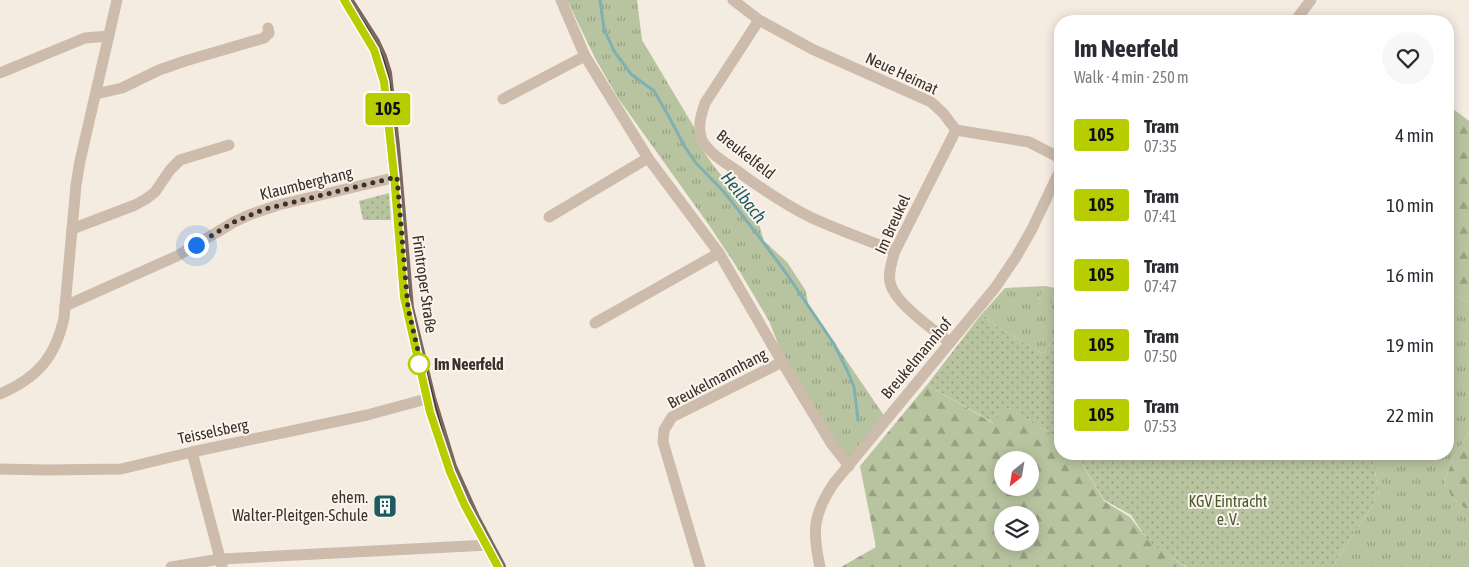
<!DOCTYPE html>
<meta charset="utf-8">
<style>
:root{--surface:#fff;--page:#f7f7f7;--text:#2b2b33;--muted:#7c7c81}
body{margin:0;font-family:"Asap Condensed",sans-serif;background:var(--page);color:var(--text);height:100vh;display:flex;flex-direction:column;font-size:19px;white-space:nowrap}
*{box-sizing:border-box;margin:0}
p{font-size:16px;color:var(--muted)}
.icon{flex:none;width:28px;height:28px;fill:none;stroke:currentColor;stroke-width:2;stroke-linecap:round;stroke-linejoin:round}
.map{position:relative;flex:1;overflow:hidden}
.sheet{position:absolute;left:1054px;top:15px;width:400px;height:445px;display:flex;flex-direction:column;background:var(--surface);border-radius:20px;box-shadow:0 2px 12px #0003}
.sheet>*{flex:none}
.badge{padding:0 10px;border-radius:4px;font-size:18px;line-height:32px}
.needle{width:32px;rotate:210deg}
.controls{position:absolute;left:994px;top:451px;display:grid;gap:10px}
.controls a{display:grid;place-items:center;width:45px;height:45px;border-radius:50%;background:var(--surface);box-shadow:0 2px 12px #0003;font-size:25px}
.you{position:absolute;width:25px;height:25px;margin:-12px;border:4px solid #fff;border-radius:50%;background:#1a73e8;box-shadow:0 0 0 8px #1a73e833}
.map>.badge{position:absolute;translate:-50% -50%;box-shadow:0 0 0 2px #fff}
.round{display:grid;place-items:center;flex:none;width:52px;height:52px;border-radius:26px;background:var(--page)}
.headline{display:flex;align-items:center;justify-content:space-between;height:85px;padding:0 20px}
h1{font-size:24px;font-weight:700;line-height:38px}
ul{padding:0;list-style:none}
li{display:flex;align-items:center;gap:15px;height:70px;padding:0 20px}
li div{flex:1}
li b{display:block;font-size:19px}
li em{font-style:normal}
li .badge{min-width:55px;font-weight:700;text-align:center}
.map>svg:first-child{display:block}
.grass{fill:url(#grass-dots)}
.forest{fill:url(#forest-firs);fill-rule:evenodd}
.park{fill:url(#park-tufts)}
.lines{fill:none;stroke-linecap:round;stroke-linejoin:round}
.stream{stroke:#7fb0b2;stroke-width:3}
.minor{stroke:#cdbbac;stroke-width:11}
.primary{stroke:#7d675c;stroke-width:12}
.tram{stroke:#3b302b;stroke-width:1}
.line-casing{stroke:#fff;stroke-width:11}
.line{stroke:#b7cd00;stroke-width:8}
.walk{stroke:#3b302b;stroke-width:5;stroke-dasharray:0 9}
.stop-dot{fill:#fff;stroke:#b7cd00;stroke-width:2.5}
.labels{text-anchor:middle;dominant-baseline:central;stroke-width:4;stroke-linejoin:round;paint-order:stroke}
.street-label{font-size:16px;fill:#3b302b;stroke:#fbf5ee}
.stop-label{font-size:16px;font-weight:bold;fill:#3b302b;stroke:#fbf5ee;text-anchor:start}
.poi-label{font-size:16px;fill:#3b302b;stroke:#fbf5ee;text-anchor:end}
.park-label{font-size:16px;fill:#4a5a2e;stroke:#fbf5ee}
.water-label{font-size:18px;font-style:italic;fill:#1f5a5e;stroke:#fbf5ee}
</style>
<div class="map">
<svg width="1469" height="567" viewBox="0 0 1469 567">
<defs>
<pattern id="grass-dots" width="8" height="8" patternUnits="userSpaceOnUse" patternTransform="scale(1.25)"><rect width="8" height="8" fill="#b8c4a0"/><path d="M2 2h.1M6 6h.1" fill="none" stroke="#97a083" stroke-width="1.8" stroke-linecap="round"/></pattern>
<pattern id="forest-firs" width="22" height="20" patternUnits="userSpaceOnUse" patternTransform="scale(1.25)"><rect width="22" height="20" fill="#b8c4a0"/><path d="M5 1l3.5 6h-7zM16 11l3.5 6h-7z" fill="#97a083"/></pattern>
<pattern id="park-tufts" width="24" height="20" patternUnits="userSpaceOnUse" patternTransform="scale(1.25)"><rect width="24" height="20" fill="#b8c4a0"/><path d="M3 7l-1-3M5 7V3M7 7l1-3M15 17l-1-3M17 17v-4M19 17l1-3" fill="none" stroke="#97a083"/></pattern>
</defs>
<rect width="100%" height="100%" fill="#f4ebe1"/>
<g class="grass">
<path d="M 389,193 L 391,220 L 363,220 L 359,201 Z"/>
<path d="M 980,316 L 1043,354 L 1060,331 L 1060,439 L 1007,408 L 994,423 L 927,385 Z"/>
<path d="M 1076,454 L 1372,454 L 1379,495 L 1332,567 L 1187,567 L 1150,544 L 1131,515 L 1104,500 Z"/>
</g>
<g class="forest">
<path d="M 1448,105 L 1469,121 L 1469,302 L 1448,293 Z"/>
<path d="M 1045,286 L 1060,289 L 1060,306 L 1039,300 Z"/>
<path d="M 927,385 L 993,423 L 1006,407 L 1060,439 L 1060,454 L 1076,454 L 1104,501 L 1130,517 L 1150,543 L 1186,567 L 841,567 L 876,547 L 860,466 ZM 1002,460 L 1030,460 L 1030,488 L 1002,488 ZM 1002,515 L 1030,515 L 1030,542 L 1002,542 Z"/>
<path d="M 1469,433 L 1469,508 L 1466,509 L 1452,498 L 1444,482 L 1454,456 Z"/>
</g>
<g class="park">
<path d="M 567,0 L 637,0 L 642,40 L 694,127 L 699,145 L 713,165 L 758,221 L 764,241 L 787,262 L 806,291 L 808,304 L 887,420 L 849,465 L 782,354 L 769,321 L 740,272 L 711,228 L 618,98 L 595,58 Z"/>
<path d="M 1045,286 L 1039,299 L 1060,306 L 1060,331 L 1043,354 L 980,316 L 1005,288 Z"/>
<path d="M 1448,293 L 1469,302 L 1469,433 L 1454,456 L 1444,482 L 1452,498 L 1466,509 L 1469,508 L 1469,567 L 1332,567 L 1379,495 L 1372,454 L 1448,454 Z"/>
</g>
<g class="lines">
<path class="stream" d="M 600,0 L 604,29 L 614,51 L 631,74 L 654,91 L 668,115 L 685,147 L 696,163 L 725,193 L 760,238 L 786,273 L 834,344 L 847,370 L 854,387 L 858,420"/>
<g class="minor">
<path d="M 561,0 L 585,56 L 648,158 L 719,253 L 782,362 L 831,443 L 849,466"/>
<path d="M 733,0 L 759,20 L 812,49 L 931,102 L 943,113 L 956,130 L 1029,142 L 1060,158"/>
<path d="M 759,20 L 705,103 C 701,115 697,128 702,140 C 709,153 724,162 736,170 C 759,187 784,204 810,217 C 838,230 867,240 895,251"/>
<path d="M 1295,21 L 1311,0"/>
<path d="M 0,73 L 85,38 L 109,36"/>
<path d="M 96,94 L 122,88 L 159,70 L 185,61 L 264,38 L 269,33 L 268,28"/>
<path d="M 503,99 L 585,56"/>
<path d="M 549,217 L 648,158"/>
<path d="M 72,229 L 135,205 L 146,199 L 155,192 L 170,170 L 180,160 L 229,145"/>
<path d="M 65,306 L 177,256 L 234,222 L 249,215 L 278,205 L 397,177"/>
<path d="M 595,323 L 719,253"/>
<path d="M 950,343 C 933,329 894,303 890,282 C 888,272 892,261 895,251 L 956,130"/>
<path d="M 0,394 C 37,378 55,358 64,318 L 76,185 L 80,161 L 117,0"/>
<path d="M 192,452 L 222,566"/>
<path d="M 0,469 L 47,470 L 121,469 L 192,452 L 367,415 L 430,398"/>
<path d="M 171,567 L 221,559 L 488,545"/>
<path d="M 700,567 L 663,442 L 664,430 L 672,417 L 782,362"/>
<path d="M 820,567 C 812,531 813,514 834,483 L 995,288 L 1016,257 L 1032,229 L 1060,170"/>
</g>
<path class="primary" d="M 347,0 L 374,42 L 381,57 L 386,73 L 394,146 L 408,308 L 430,398 L 451,467 L 474,518 L 500,567"/>
<path class="tram" d="M 349,0 L 366,25 L 376,43 L 383,57 L 389,77 L 393,102 L 397,169 L 411,311 L 445,442 L 458,479 L 469,503 L 503,567"/>
</g>
<g class="lines">
<g class="line-casing">
<path id="line" d="M 344,0 L 374,50 L 384,82 L 394,175 L 404,297 L 430,412 L 450,472 L 464,504 L 498,567"/>
</g>
<use href="#line" class="line"/>
<path class="walk" d="M 196,245 L 234,222 L 265,209 L 397,177 L 408,308 L 422,368 L 419,364"/>
</g>
<defs>
<g id="building-square" transform="scale(1.25)"><rect x="-9" y="-9" width="18" height="18" rx="4" fill="#1f5a5e" stroke="#fbf5ee"/><path d="M-4-6H4V6H1V3H-1V6H-4ZM-2.5-4.3h1.7v1.8h-1.7ZM.8-4.3h1.7v1.8H.8ZM-2.5-1h1.7V.8h-1.7ZM.8-1h1.7V.8H.8Z" fill="#fff"/></g>
</defs>
<g fill-rule="evenodd">
<use href="#building-square" x="385" y="506"/>
</g>
<circle class="stop-dot" cx="419" cy="364" r="10"/>
<g class="labels">
<g class="street-label">
<text transform="translate(902 73) rotate(25)">Neue Heimat</text>
<text transform="translate(746 154) rotate(38)">Breukelfeld</text>
<text transform="translate(306 183) rotate(-14)">Klaumberghang</text>
<text transform="translate(892 224) rotate(-66)">Im Breukel</text>
<text transform="translate(425 284) rotate(82)">Frintroper Straße</text>
<text transform="translate(916 358) rotate(-50)">Breukelmannhof</text>
<text transform="translate(717 378) rotate(-28)">Breukelmannhang</text>
<text transform="translate(213 431) rotate(-12)">Teisselsberg</text>
</g>
<g class="stop-label">
<text x="434" y="364">Im Neerfeld</text>
</g>
<g class="poi-label">
<text x="368" y="497">ehem.<tspan x="368" dy="18">Walter-Pleitgen-Schule</tspan></text>
</g>
<g class="park-label">
<text x="1228" y="501">KGV Eintracht<tspan x="1228" dy="18">e. V.</tspan></text>
</g>
<g class="water-label">
<text transform="translate(744 197) rotate(51)">Heilbach</text>
</g>
</g>
</svg>
<div class="controls">
<a><svg class="needle" viewBox="-14 -14 28 28"><path d="M0-13l5 13h-10z" fill="#e53935"/><path d="M0 13l5-13h-10z" fill="#7c7c81"/></svg></a>
<a><svg class="icon" aria-label="layers" viewBox="0 0 24 24"><path d="M12 4l9 5-9 5-9-5zM3 14l9 5 9-5"/></svg></a>
</div>
<div class="you" style="left:196px;top:245px"></div>
<b class="badge" style="left:388px;top:109px;background:#b7cd00;color:#111">105</b>
<section class="sheet">
<div class="headline"><div><h1>Im Neerfeld</h1><p>Walk · 4 min · 250 m</p></div><a class="round"><svg class="icon" aria-label="heart" viewBox="0 0 24 24"><path d="M12 20l-8-8c-3-5 5-10 8-4 3-6 11-1 8 4z"/></svg></a></div>
<ul>
<li><span class="badge" style="background:#b7cd00;color:#111">105</span><div><b>Tram</b><p>07:35</p></div><em>4 min</em></li>
<li><span class="badge" style="background:#b7cd00;color:#111">105</span><div><b>Tram</b><p>07:41</p></div><em>10 min</em></li>
<li><span class="badge" style="background:#b7cd00;color:#111">105</span><div><b>Tram</b><p>07:47</p></div><em>16 min</em></li>
<li><span class="badge" style="background:#b7cd00;color:#111">105</span><div><b>Tram</b><p>07:50</p></div><em>19 min</em></li>
<li><span class="badge" style="background:#b7cd00;color:#111">105</span><div><b>Tram</b><p>07:53</p></div><em>22 min</em></li>
</ul>
</section>
</div>
